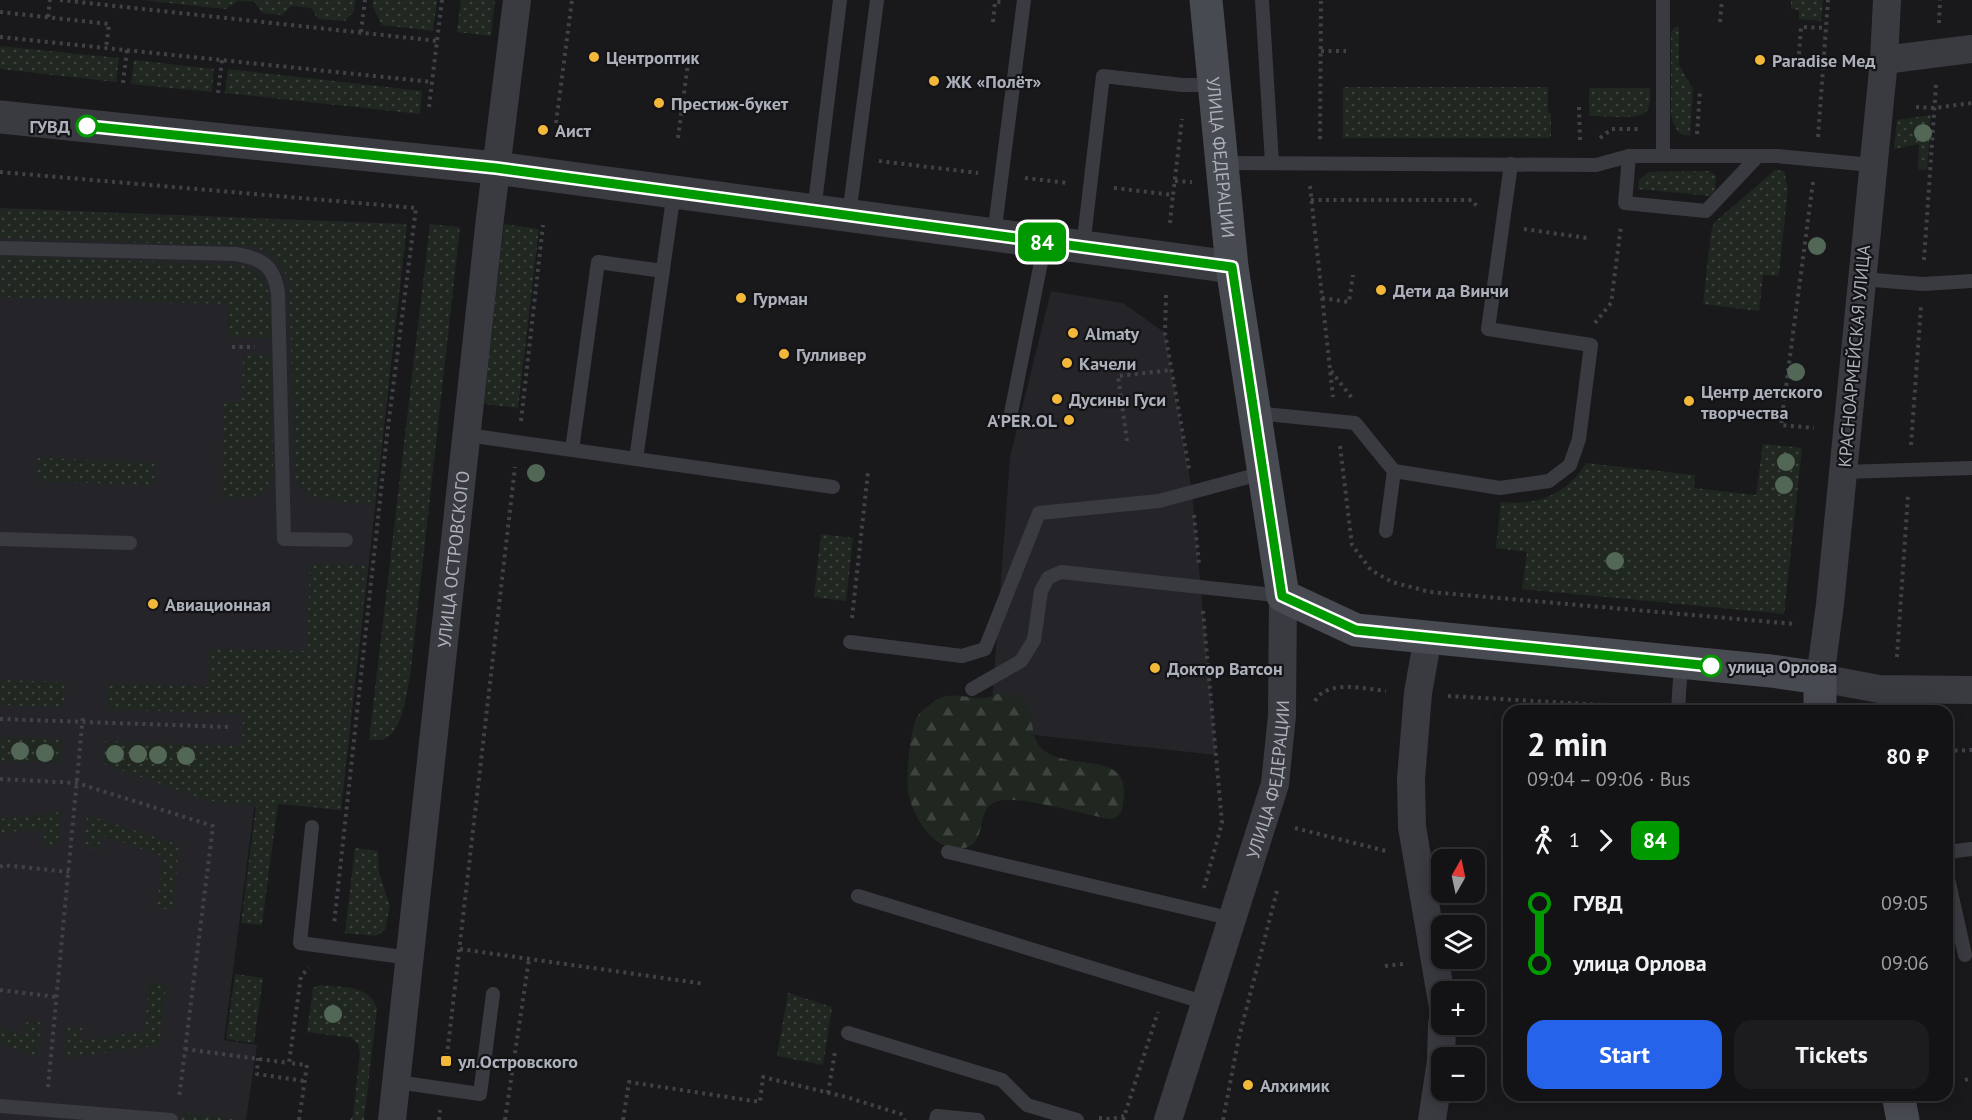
<!DOCTYPE html>
<meta charset="utf-8">
<style>
:root{--surface:#131315;--page:#1c1c1e;--text:#f1f3f6;--muted:#9d9ea0;--line:#323234;--accent:#2563eb}
body{margin:0;font-family:"PT Sans",sans-serif;background:var(--page);color:var(--text);height:100vh;display:flex;flex-direction:column;font-size:22px;white-space:nowrap}
*{box-sizing:border-box;margin:0}
p{font-size:20px;color:var(--muted)}
.icon{flex:none;width:33px;height:33px;fill:none;stroke:currentColor;stroke-width:2;stroke-linecap:round;stroke-linejoin:round}
.map{position:relative;flex:1;overflow:hidden}
.side{position:absolute;left:1503px;top:705px;width:450px;height:396px;display:flex;flex-direction:column;background:var(--surface);border-radius:18px;box-shadow:0 3px 15px #0003,0 0 0 2px var(--line)}
.side>*{flex:none}
.badge{padding:0 12px;border-radius:9px;font-size:21px;line-height:39px}
.needle{width:39px;rotate:9deg}
.tools{position:absolute;left:1431px;top:849px;display:grid;gap:12px}
.tools a{display:grid;place-items:center;width:54px;height:54px;border-radius:12px;background:var(--surface);box-shadow:0 3px 15px #0003,0 0 0 2px var(--line);font-size:30px}
.map>.badge{position:absolute;translate:-50% -50%;box-shadow:0 0 0 3px #fff}
.legs{display:flex;align-items:center;gap:9px;height:66px;padding:0 24px;font-size:20px}
.legs p{margin-inline-start:auto}
.summary{display:flex;align-items:center;justify-content:space-between;height:102px;padding:0 24px}
h1{font-size:33px;font-weight:800;line-height:45px}
.button{display:flex;gap:12px;margin-top:auto;padding:12px 24px}
.button a{flex:1;height:69px;border-radius:18px;background:var(--accent);color:#fff;font-size:24px;font-weight:800;line-height:69px;text-align:center}
.button a+a{background:var(--page);color:var(--text)}
ul{padding:0 24px;list-style:none}
li{display:flex;align-items:center;gap:21px;height:60px;font-size:22px}
li i{display:grid;place-items:center;width:9px;height:100%;margin:0 8px;background:currentColor}
li i::after{content:'';width:15px;height:15px;margin:-8px;border:4px solid;border-radius:50%;background:var(--surface)}
li p{margin-inline-start:auto}
li:first-child i{background:linear-gradient(#0000 50%,currentColor 0)}
li:last-child i{background:linear-gradient(currentColor 50%,#0000 0)}
.map>svg:first-child{display:block}
.built{fill:#252529}
.grass{fill:url(#grass-dots)}
.forest{fill:url(#forest-firs)}
.lines{fill:none;stroke-linecap:round;stroke-linejoin:round}
.path{stroke:#404248;stroke-width:4;stroke-dasharray:3 4.5;stroke-linecap:butt}
.service{stroke:#3a3b41;stroke-width:14}
.minor{stroke:#3a3b41;stroke-width:28}
.tertiary{stroke:#3a3b41;stroke-width:33}
.secondary{stroke:#484a51;stroke-width:33}
.tree{fill:#536756}
.line-1-casing{stroke:#fff;stroke-width:14}
.line-1{stroke:#090;stroke-width:9}
.poi-dot{fill:#f3b83a;stroke:#141417;stroke-width:2}
.stop-1-dot{fill:#fff;stroke:#090;stroke-width:3}
.labels{text-anchor:middle;dominant-baseline:central;stroke-width:4.5;stroke-linejoin:round;paint-order:stroke}
.poi-label{font-size:18px;font-weight:bold;fill:#acb0bb;stroke:#141417;text-anchor:start}
.stop-label{font-size:18px;font-weight:bold;fill:#acb0bb;stroke:#141417;text-anchor:end}
.street-label{font-size:18px;fill:#acb0bb;stroke:#141417}
</style>
<div class="map">
<svg width="1972" height="1120" viewBox="0 0 1972 1120">
<defs>
<pattern id="grass-dots" width="8" height="8" patternUnits="userSpaceOnUse" patternTransform="scale(1.5)"><rect width="8" height="8" fill="#1f2720"/><path d="M2 2h.1M6 6h.1" fill="none" stroke="#3d443e" stroke-width="1.8" stroke-linecap="round"/></pattern>
<pattern id="forest-firs" width="22" height="20" patternUnits="userSpaceOnUse" patternTransform="scale(1.5)"><rect width="22" height="20" fill="#1f2720"/><path d="M5 1l3.5 6h-7zM16 11l3.5 6h-7z" fill="#3d443e"/></pattern>
</defs>
<rect width="100%" height="100%" fill="#19191c"/>
<g class="built">
<path d="M 0,208 L 407,224 L 341,810 L 255,802 L 224,1040 L 257,1045 L 246,1120 L 0,1120 Z"/>
<path d="M 1051,291 L 1123,303 L 1165,333 L 1192,492 L 1216,755 L 990,730 L 1010,457 Z"/>
</g>
<g class="grass">
<path d="M 141,0 L 355,0 L 354,11 L 345,21 L 318,19 L 311,8 L 291,6 L 282,15 L 262,13 L 255,2 L 238,1 L 226,9 Z"/>
<path d="M 373,0 L 437,0 L 433,31 L 382,25 L 372,5 Z"/>
<path d="M 461,0 L 495,0 L 491,36 L 457,32 Z"/>
<path d="M 1791,0 L 1823,0 L 1821,21 L 1799,19 L 1799,10 L 1791,9 Z"/>
<path d="M 1675,27 L 1679,27 L 1679,65 L 1693,89 L 1690,136 L 1679,133 L 1673,123 L 1671,113 L 1671,32 Z"/>
<path d="M 0,46 L 119,58 L 116,82 L 0,69 Z"/>
<path d="M 134,60 L 214,69 L 212,92 L 131,84 Z"/>
<path d="M 228,69 L 422,91 L 420,114 L 225,93 Z"/>
<path d="M 1343,87 L 1548,87 L 1548,113 L 1551,113 L 1551,136 L 1550,138 L 1343,138 Z"/>
<path d="M 1589,88 L 1650,88 C 1650,96 1651,106 1646,112 C 1639,120 1601,116 1589,116 Z"/>
<path d="M 1931,115 L 1927,170 L 1918,169 L 1919,144 L 1894,149 L 1897,120 Z"/>
<path d="M 1775,170 L 1784,171 L 1788,188 L 1779,274 L 1777,276 L 1763,275 L 1759,311 L 1703,304 L 1711,232 L 1714,223 Z"/>
<path d="M 1709,171 L 1716,176 L 1715,191 L 1710,196 L 1638,189 L 1639,180 L 1649,172 Z"/>
<path d="M 0,209 L 407,225 L 374,506 L 312,497 L 300,488 L 295,478 L 289,281 C 281,263 271,251 251,246 L 0,238 Z"/>
<path d="M 430,224 L 460,227 L 411,668 C 408,687 404,725 388,737 C 383,741 376,740 369,740 Z"/>
<path d="M 504,224 L 539,229 L 518,408 L 484,404 Z"/>
<path d="M 1,256 L 241,265 C 276,273 270,310 271,338 L 227,337 L 227,304 L 0,297 Z"/>
<path d="M 243,354 L 271,355 L 273,474 C 266,501 245,498 221,499 L 224,402 L 242,402 Z"/>
<path d="M 1763,444 L 1802,448 L 1784,614 L 1522,589 L 1527,552 L 1496,548 L 1501,502 C 1536,506 1567,495 1586,463 L 1695,475 L 1694,488 L 1756,495 Z"/>
<path d="M 38,458 L 154,462 L 154,485 L 37,481 Z"/>
<path d="M 821,534 L 853,538 L 846,601 L 814,597 Z"/>
<path d="M 310,564 L 367,566 L 340,810 L 278,803 L 262,925 L 241,923 L 256,806 L 210,801 L 104,764 L 105,741 L 242,746 L 243,714 L 107,709 L 108,683 L 208,687 L 209,649 L 307,651 Z"/>
<path d="M 0,680 L 65,682 L 64,707 L 0,705 Z"/>
<path d="M 0,737 L 62,739 L 62,763 L 0,761 Z"/>
<path d="M 61,812 L 58,844 L 43,846 L 44,828 L 0,833 L 0,819 Z"/>
<path d="M 87,815 L 179,845 L 173,910 L 157,908 L 162,856 L 101,835 L 99,850 L 85,846 Z"/>
<path d="M 355,848 L 378,851 L 379,872 L 390,906 L 385,930 L 376,936 L 345,933 Z"/>
<path d="M 235,974 L 263,978 L 254,1043 L 226,1039 Z"/>
<path d="M 149,982 L 166,984 L 160,1045 L 64,1058 L 66,1027 L 82,1026 L 81,1041 L 145,1031 Z"/>
<path d="M 320,985 C 341,988 369,984 377,1008 L 364,1120 L 350,1120 L 353,1115 L 360,1053 L 358,1044 L 352,1038 L 307,1032 L 313,988 Z"/>
<path d="M 788,993 L 832,1007 L 823,1065 L 777,1056 Z"/>
<path d="M 27,1019 L 41,1023 L 37,1056 L 0,1043 L 0,1028 L 25,1036 Z"/>
<path d="M 182,1113 L 238,1120 L 181,1120 Z"/>
</g>
<path class="forest" d="M 1002,693 C 1048,695 1019,733 1046,752 C 1073,771 1133,749 1123,803 C 1122,812 1120,817 1111,819 C 1084,815 1021,795 998,801 C 971,808 993,853 954,848 C 930,845 914,817 909,796 C 905,782 910,732 916,719 C 919,712 927,707 932,703 C 950,689 965,699 985,698 C 991,697 997,694 1002,693 Z"/>
<g class="lines">
<g class="path">
<path d="M 60,0 L 438,41"/>
<path d="M 0,12 L 109,24 L 106,48"/>
<path d="M 48,17 L 50,0"/>
<path d="M 993,22 L 995,2 L 1001,2"/>
<path d="M 1720,22 L 1722,0"/>
<path d="M 1939,23 L 1940,0"/>
<path d="M 361,32 L 365,0"/>
<path d="M 0,37 L 432,82"/>
<path d="M 1321,51 L 1346,51"/>
<path d="M 1799,54 L 1801,27 L 1826,28"/>
<path d="M 123,83 L 127,50"/>
<path d="M 218,93 L 222,60"/>
<path d="M 429,107 L 442,0"/>
<path d="M 1579,107 L 1580,140"/>
<path d="M 1916,107 L 1934,108 L 1972,103"/>
<path d="M 556,123 L 572,0"/>
<path d="M 1697,134 L 1700,90"/>
<path d="M 1818,137 L 1828,0"/>
<path d="M 678,138 L 689,56"/>
<path d="M 1600,138 L 1612,129 L 1640,129"/>
<path d="M 1320,139 L 1321,0"/>
<path d="M 879,161 L 978,173"/>
<path d="M 0,172 L 416,208 L 387,435 L 334,925"/>
<path d="M 1025,178 L 1068,183"/>
<path d="M 1175,181 L 1192,182"/>
<path d="M 1813,182 L 1781,425 L 1814,428"/>
<path d="M 1310,186 L 1333,397"/>
<path d="M 1114,188 L 1173,195 L 1182,119"/>
<path d="M 1311,200 L 1472,200 L 1479,209"/>
<path d="M 1170,223 L 1173,195"/>
<path d="M 1524,229 L 1587,238"/>
<path d="M 1924,260 L 1936,85"/>
<path d="M 1166,295 L 1165,333 L 1189,469"/>
<path d="M 1322,298 L 1349,302 L 1353,275"/>
<path d="M 1595,323 L 1611,303 L 1621,226"/>
<path d="M 232,347 L 255,347"/>
<path d="M 1331,371 L 1352,398"/>
<path d="M 521,421 L 543,225"/>
<path d="M 1127,441 L 1118,376 L 1172,370"/>
<path d="M 1911,445 L 1921,306"/>
<path d="M 1340,446 L 1352,545 L 1371,570 L 1392,582 L 1430,592 L 1795,624"/>
<path d="M 1194,515 L 1199,564"/>
<path d="M 1203,611 L 1222,823 L 1204,888"/>
<path d="M 852,618 L 868,472"/>
<path d="M 1897,657 L 1908,495"/>
<path d="M 1448,696 L 1656,708"/>
<path d="M 1315,701 C 1327,679 1366,689 1386,691"/>
<path d="M 0,719 L 230,727"/>
<path d="M 1947,751 L 1972,750"/>
<path d="M 0,779 L 77,783 L 213,826 L 179,1098"/>
<path d="M 1295,828 L 1386,851"/>
<path d="M 0,867 L 3,865 L 69,872"/>
<path d="M 460,949 L 705,984"/>
<path d="M 1385,966 L 1403,964"/>
<path d="M 0,990 L 57,997"/>
<path d="M 185,1049 L 289,1063"/>
<path d="M 258,1058 L 257,1074 L 304,1081"/>
<path d="M 446,1064 L 515,467"/>
<path d="M 1965,1080 L 1972,1078"/>
<path d="M 48,1087 L 83,715"/>
<path d="M 828,1093 L 835,1052"/>
<path d="M 1099,1118 L 1111,1119 L 1124,1116"/>
<path d="M 299,1120 L 307,1065 L 289,1063 L 301,976 L 309,968"/>
<path d="M 439,1120 L 440,1110"/>
<path d="M 505,1120 L 529,959"/>
<path d="M 623,1120 L 629,1082 L 760,1102 L 763,1077 L 846,1097 L 901,1114 L 905,1120"/>
<path d="M 1123,1120 L 1158,1012"/>
<path d="M 1223,1120 L 1239,1037 L 1278,887"/>
</g>
<g class="service">
<path d="M 1262,0 L 1272,163"/>
<path d="M 1629,156 L 1625,203 L 1706,211 L 1758,156"/>
<path d="M 1663,156 L 1663,0"/>
<path d="M 1221,163 L 1596,165 L 1629,156 L 1777,156 L 1872,165"/>
<path d="M 814,211 L 840,0"/>
<path d="M 849,215 L 877,0"/>
<path d="M 994,235 L 1024,0"/>
<path d="M 1083,247 L 1103,76 L 1182,85 L 1215,85"/>
<path d="M 0,248 L 235,254 C 261,258 274,265 278,293 L 284,539 L 346,540"/>
<path d="M 1861,279 L 1923,284 L 1972,281"/>
<path d="M 1011,413 L 1045,242"/>
<path d="M 1256,413 L 1355,423 L 1394,471 L 1500,488 L 1549,481 L 1570,465 L 1579,439 L 1591,345 L 1488,329 L 1511,164"/>
<path d="M 467,435 L 636,459 L 674,192"/>
<path d="M 572,450 L 598,262 L 663,271"/>
<path d="M 636,459 L 833,487"/>
<path d="M 1843,472 L 1972,468"/>
<path d="M 1386,531 L 1394,471"/>
<path d="M 0,539 L 130,543"/>
<path d="M 850,642 L 962,656 L 985,649 L 1039,513 L 1159,501 L 1263,473"/>
<path d="M 972,689 L 1021,661 L 1034,640 L 1041,591 L 1048,578 L 1061,572 L 1283,596"/>
<path d="M 1678,711 L 1681,662"/>
<path d="M 312,827 L 300,943 L 410,958"/>
<path d="M 948,852 L 1233,919"/>
<path d="M 1947,852 L 1972,849"/>
<path d="M 1947,874 L 1965,955"/>
<path d="M 858,896 L 1206,1003"/>
<path d="M 848,1033 L 1002,1080 L 1027,1105 L 1077,1120"/>
<path d="M 397,1082 L 480,1094 L 493,994"/>
<path d="M 0,1106 L 171,1120"/>
<path d="M 936,1120 L 937,1116 L 978,1120"/>
</g>
<g class="minor">
<path d="M 1887,0 L 1884,60 L 1830,604 L 1820,678 L 1879,689 L 1972,690"/>
<path d="M 1884,60 L 1972,49"/>
<path d="M 1428,637 L 1418,693 L 1411,779 L 1412,827 L 1442,1002"/>
<path id="s1" d="M 392,1120 L 490,218 L 517,0"/>
<path id="s2" d="M 1168,1120 L 1275,784 L 1282,715 L 1283,596"/>
<path d="M 1432,1120 L 1441,1061 L 1442,1024"/>
</g>
<path class="tertiary" d="M 0,117 L 496,168 L 1232,267"/>
<g class="secondary">
<path id="s3" d="M 1206,0 L 1232,267 L 1283,596 L 1356,630 L 1771,671 L 1820,678 L 1820,711"/>
<path d="M 1898,1095 L 1903,1120"/>
</g>
</g>
<g class="tree">
<circle cx="1923" cy="133" r="9"/>
<circle cx="1817" cy="246" r="9"/>
<circle cx="1796" cy="372" r="9"/>
<circle cx="1786" cy="462" r="9"/>
<circle cx="536" cy="473" r="9"/>
<circle cx="1784" cy="485" r="9"/>
<circle cx="1615" cy="561" r="9"/>
<circle cx="20" cy="751" r="9"/>
<circle cx="45" cy="753" r="9"/>
<circle cx="115" cy="754" r="9"/>
<circle cx="138" cy="754" r="9"/>
<circle cx="158" cy="755" r="9"/>
<circle cx="186" cy="756" r="9"/>
<circle cx="333" cy="1014" r="9"/>
</g>
<g class="lines">
<g class="line-1-casing">
<path id="line-1" d="M 87,126 L 496,168 L 1232,267 L 1282,596 L 1356,630 L 1711,666"/>
</g>
<use href="#line-1" class="line-1"/>
</g>
<g class="poi-dot">
<circle cx="594" cy="57" r="6"/>
<circle cx="1760" cy="60" r="6"/>
<circle cx="934" cy="81" r="6"/>
<circle cx="659" cy="103" r="6"/>
<circle cx="543" cy="130" r="6"/>
<circle cx="1381" cy="290" r="6"/>
<circle cx="741" cy="298" r="6"/>
<circle cx="1073" cy="333" r="6"/>
<circle cx="784" cy="354" r="6"/>
<circle cx="1067" cy="363" r="6"/>
<circle cx="1057" cy="399" r="6"/>
<circle cx="1689" cy="401" r="6"/>
<circle cx="1069" cy="420" r="6"/>
<circle cx="153" cy="604" r="6"/>
<circle cx="1155" cy="668" r="6"/>
<rect x="440" y="1055" width="12" height="12" rx="3"/>
<circle cx="1248" cy="1085" r="6"/>
</g>
<g class="stop-1-dot">
<circle cx="87" cy="126" r="10"/>
<circle cx="1711" cy="666" r="10"/>
</g>
<g class="labels">
<g class="poi-label">
<text x="606" y="57">Центроптик</text>
<text x="1772" y="60">Paradise Мед</text>
<text x="946" y="81">ЖК «Полёт»</text>
<text x="671" y="103">Престиж-букет</text>
<text x="555" y="130">Аист</text>
<text x="1393" y="290">Дети да Винчи</text>
<text x="753" y="298">Гурман</text>
<text x="1085" y="333">Almaty</text>
<text x="796" y="354">Гулливер</text>
<text x="1079" y="363">Качели</text>
<text x="1701" y="391">Центр детского<tspan x="1701" dy="21">творчества</tspan></text>
<text x="1069" y="399">Дусины Гуси</text>
<text x="1057" y="420" text-anchor="end">A'PER.OL</text>
<text x="165" y="604">Авиационная</text>
<text x="1167" y="668">Доктор Ватсон</text>
<text x="458" y="1061">ул.Островского</text>
<text x="1260" y="1085">Алхимик</text>
</g>
<g class="stop-label">
<text x="70" y="126">ГУВД</text>
<text x="1728" y="666" text-anchor="start">улица Орлова</text>
</g>
<g class="street-label">
<text stroke="none"><textPath href="#s3" startOffset="158">УЛИЦА ФЕДЕРАЦИИ</textPath></text>
<text transform="translate(1854 356) rotate(-85)">КРАСНОАРМЕЙСКАЯ УЛИЦА</text>
<text stroke="none"><textPath href="#s1" startOffset="564">УЛИЦА ОСТРОВСКОГО</textPath></text>
<text stroke="none"><textPath href="#s2" startOffset="356">УЛИЦА ФЕДЕРАЦИИ</textPath></text>
</g>
</g>
</svg>
<div class="tools">
<a><svg class="needle" viewBox="-14 -14 28 28"><path d="M0-13l5 13h-10z" fill="#e53935"/><path d="M0 13l5-13h-10z" fill="#9d9ea0"/></svg></a>
<a><svg class="icon" aria-label="layers" viewBox="0 0 24 24"><path d="M12 4l9 5-9 5-9-5zM3 14l9 5 9-5"/></svg></a>
<a>+</a>
<a>−</a>
</div>
<b class="badge" style="left:1042px;top:242px;background:#090;color:#fff">84</b>
<section class="side">
<div class="summary"><div><h1>2 min</h1><p>09:04 – 09:06 · Bus</p></div><b>80 ₽</b></div>
<div class="legs"><svg class="icon" aria-label="walk" viewBox="0 0 24 24"><circle cx="13" cy="4" r="2"/><path d="M13 8l-2 6 4 7M11 14l-3 7M7 12l3-4h3l4 4"/></svg>1<svg class="icon" aria-label="forward" viewBox="0 0 24 24"><path d="M9 5l7 7-7 7"/></svg><b class="badge" style="background:#090;color:#fff">84</b></div>
<ul>
<li><i style="color:#090"></i><b>ГУВД</b><p>09:05</p></li>
<li><i style="color:#090"></i><b>улица Орлова</b><p>09:06</p></li>
</ul>
<div class="button"><a>Start</a><a>Tickets</a></div>
</section>
</div>
